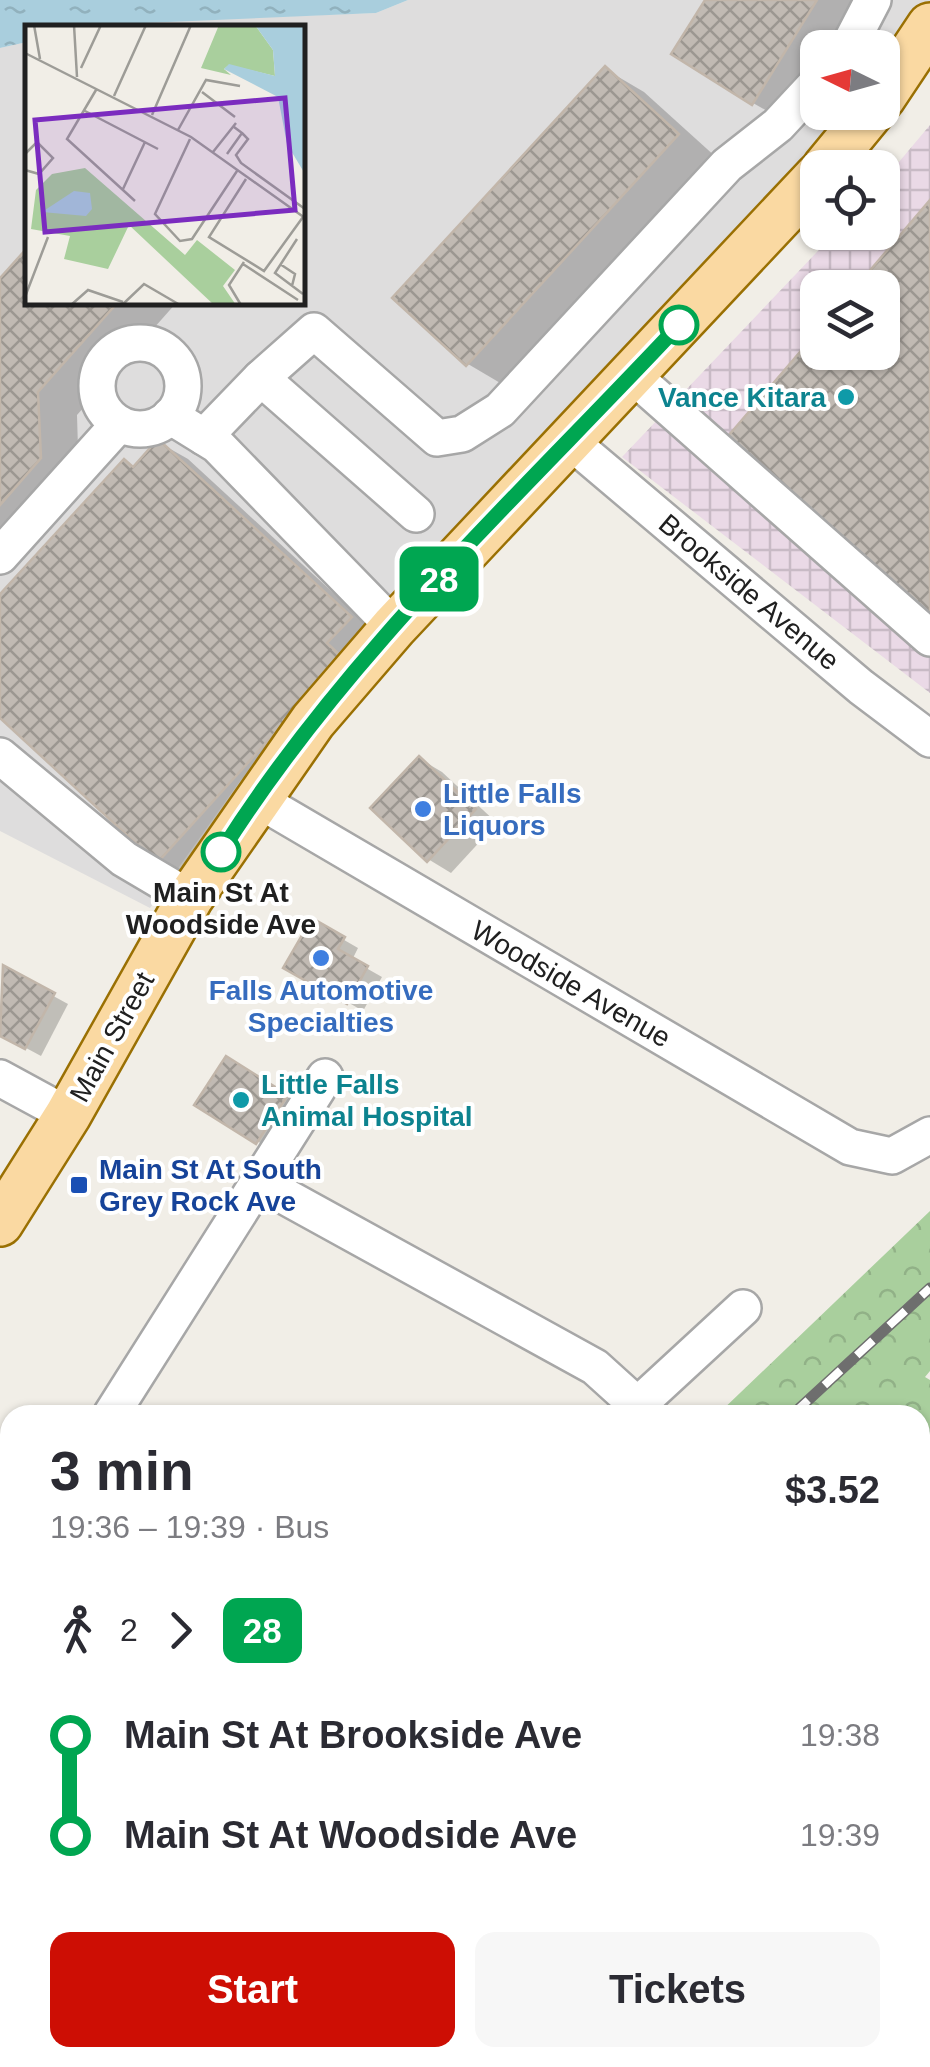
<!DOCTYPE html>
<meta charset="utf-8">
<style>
:root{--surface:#fff;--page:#f7f7f7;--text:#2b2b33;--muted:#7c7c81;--accent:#cd0e04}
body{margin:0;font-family:Arial,sans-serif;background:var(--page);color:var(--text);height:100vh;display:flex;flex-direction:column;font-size:38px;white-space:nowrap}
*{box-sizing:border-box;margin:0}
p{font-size:32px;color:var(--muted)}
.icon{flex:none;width:55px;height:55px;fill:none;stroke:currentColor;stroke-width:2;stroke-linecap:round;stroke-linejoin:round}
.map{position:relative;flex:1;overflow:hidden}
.panel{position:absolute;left:0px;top:1405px;width:930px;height:662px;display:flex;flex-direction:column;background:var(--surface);border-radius:30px 30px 0 0;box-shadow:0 2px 8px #0004}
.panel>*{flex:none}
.badge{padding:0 20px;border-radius:15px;font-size:35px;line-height:65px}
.needle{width:65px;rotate:275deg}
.buttons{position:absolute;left:800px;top:30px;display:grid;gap:20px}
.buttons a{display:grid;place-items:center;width:100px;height:100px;border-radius:20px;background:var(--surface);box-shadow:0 2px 8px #0004;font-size:50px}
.map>.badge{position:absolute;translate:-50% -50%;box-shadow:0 0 0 5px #fff}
.legs{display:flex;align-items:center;gap:15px;height:110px;padding:0 50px;font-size:32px}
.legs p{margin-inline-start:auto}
.summary{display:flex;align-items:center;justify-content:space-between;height:170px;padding:0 50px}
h1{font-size:55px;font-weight:700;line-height:75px}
.cta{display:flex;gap:20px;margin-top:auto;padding:20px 50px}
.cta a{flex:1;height:115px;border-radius:20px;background:var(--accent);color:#fff;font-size:40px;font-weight:700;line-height:115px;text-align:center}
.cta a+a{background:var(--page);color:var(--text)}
ul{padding:0 50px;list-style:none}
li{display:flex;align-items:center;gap:35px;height:100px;font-size:38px}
li i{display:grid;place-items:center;width:15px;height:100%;margin:0 12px;background:currentColor}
li i::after{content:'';width:25px;height:25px;margin:-12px;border:8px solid;border-radius:50%;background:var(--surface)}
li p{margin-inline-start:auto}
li:first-child i{background:linear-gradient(#0000 50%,currentColor 0)}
li:last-child i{background:linear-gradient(currentColor 50%,#0000 0)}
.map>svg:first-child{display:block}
.residential{fill:#dedddd}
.industrial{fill:url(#industrial-grid);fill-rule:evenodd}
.forest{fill:url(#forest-crowns)}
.water{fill:url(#water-ripples)}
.shadow{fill:#0003}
.building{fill:url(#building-cross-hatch);stroke:#c2b6aa;stroke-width:2.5}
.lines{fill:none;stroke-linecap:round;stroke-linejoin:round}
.minor-casing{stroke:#a7a7a7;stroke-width:40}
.major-casing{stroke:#9a7003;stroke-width:50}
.minor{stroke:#fff;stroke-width:35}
.major{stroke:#fad9a2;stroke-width:45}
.rail-casing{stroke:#6e6e6e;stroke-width:11}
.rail{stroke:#fff;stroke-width:8;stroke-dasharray:22;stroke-linecap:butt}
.line-1-casing{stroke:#fff;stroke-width:22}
.line-1{stroke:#00a651;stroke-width:15}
.stop-1-dot{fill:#fff;stroke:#00a651;stroke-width:5}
.culture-dot{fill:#0f9aa8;stroke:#fff;stroke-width:4}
.shop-dot{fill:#3f7fe0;stroke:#fff;stroke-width:4}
.transit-dot{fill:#1a4fb4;stroke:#fff;stroke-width:4}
.labels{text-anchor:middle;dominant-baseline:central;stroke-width:8;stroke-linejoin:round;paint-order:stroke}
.culture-label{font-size:28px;font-weight:bold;fill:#0d838f;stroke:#fff;text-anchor:end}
.street-label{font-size:28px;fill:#202020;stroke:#fff}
.shop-label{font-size:28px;font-weight:bold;fill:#366cbe;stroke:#fff;text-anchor:start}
.stop-label{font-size:28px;font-weight:bold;fill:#202020;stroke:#fff}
.transit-label{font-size:28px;font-weight:bold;fill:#164399;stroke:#fff;text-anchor:start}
.inset-road{fill:none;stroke:#9d9c97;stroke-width:2.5}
.view{fill:#7b2cbf;fill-opacity:0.15;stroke:#7b2cbf;stroke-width:5}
.inset-edge{fill:none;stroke:#202020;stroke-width:5}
</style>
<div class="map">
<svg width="930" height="2067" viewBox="0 0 930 2067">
<defs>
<pattern id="industrial-grid" width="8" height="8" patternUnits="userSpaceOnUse" patternTransform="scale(2.5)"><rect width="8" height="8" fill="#ead9e6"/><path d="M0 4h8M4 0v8" fill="none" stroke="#c8bac5"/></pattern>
<pattern id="forest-crowns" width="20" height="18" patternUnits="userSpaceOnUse" patternTransform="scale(2.5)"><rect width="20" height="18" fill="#a9cf9d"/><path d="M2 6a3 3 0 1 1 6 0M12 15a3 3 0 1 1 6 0" fill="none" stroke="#91b187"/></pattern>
<pattern id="water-ripples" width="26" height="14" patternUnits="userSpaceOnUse" patternTransform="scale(2.5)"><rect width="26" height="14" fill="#a9cedd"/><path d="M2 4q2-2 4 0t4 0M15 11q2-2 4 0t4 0" fill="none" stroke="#91b1bd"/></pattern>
<pattern id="building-cross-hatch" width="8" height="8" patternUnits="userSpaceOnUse" patternTransform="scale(2.5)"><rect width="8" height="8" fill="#c1bab3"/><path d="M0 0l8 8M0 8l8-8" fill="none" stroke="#9c9791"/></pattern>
</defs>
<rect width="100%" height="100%" fill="#f1eee7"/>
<path class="residential" d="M 408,0 L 930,0 L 930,22 L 883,90 L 882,48 L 818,48 L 818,112 L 865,113 L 394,627 L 240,781 L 150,908 L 0,831 L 0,48 L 27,42 L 28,302 L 302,302 L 302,28 L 87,27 L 108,23 L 376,13 Z"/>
<path class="industrial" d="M 930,125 L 930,693 L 622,457 L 835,233 L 882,232 L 883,181 ZM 818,288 L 882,288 L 882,352 L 818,352 Z"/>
<path class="forest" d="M 930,1211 L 930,1371 L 925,1377 L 930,1380 L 930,2052 L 926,2067 L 540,2067 L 532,2058 L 920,2058 L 920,1415 L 717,1415 Z"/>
<path class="water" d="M 0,0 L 408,0 L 376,13 L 28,28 L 27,42 L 0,48 Z"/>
<g class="shadow">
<path d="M 708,0 L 870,0 L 840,48 L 818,48 L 818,84 L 792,125 L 753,103 Z"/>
<path d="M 605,69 L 644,92 L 717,158 L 507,387 L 468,364 L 396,298 Z"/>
<path d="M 0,282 L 28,302 L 177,302 L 77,415 L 79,481 L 0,571 Z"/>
<path d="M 158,442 L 188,459 L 379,635 L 188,877 L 158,861 L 0,715 L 0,598 L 124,462 L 135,468 Z"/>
<path d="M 420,759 L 442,772 L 497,823 L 451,873 L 428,859 Z"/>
<path d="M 313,922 L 358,948 L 352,960 L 382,977 L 363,1011 L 287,967 Z"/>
<path d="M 4,969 L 68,1004 L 41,1056 L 0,1034 Z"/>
<path d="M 242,1068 L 301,1106 L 273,1151 L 198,1104 Z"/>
<path d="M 0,1759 L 10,1770 L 10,1967 L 0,1976 Z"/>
</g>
<g class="building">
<path d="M 705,0 L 817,0 L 752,105 L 671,54 Z"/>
<path d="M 605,66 L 679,134 L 466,366 L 392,298 Z"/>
<path d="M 930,200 L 930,621 L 723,442 L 818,331 L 818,352 L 882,352 L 882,288 L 855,288 Z"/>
<path d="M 28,247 L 28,302 L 118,302 L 38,392 L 41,458 L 0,505 L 0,278 Z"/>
<path d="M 158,439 L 352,617 L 327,643 L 343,658 L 157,863 L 0,718 L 0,594 L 124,459 L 133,467 Z"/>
<path d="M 419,756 L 476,809 L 427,862 L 370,808 Z"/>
<path d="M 312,918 L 345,937 L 338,949 L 368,966 L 347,1004 L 283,968 Z"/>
<path d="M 3,965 L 55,993 L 25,1049 L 0,1036 Z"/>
<path d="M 226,1056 L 288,1095 L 256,1144 L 194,1105 Z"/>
<path d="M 0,1767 L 10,1778 L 10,1934 L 0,1943 Z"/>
</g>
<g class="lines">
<g class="minor-casing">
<g id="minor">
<path d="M 848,48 L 873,0"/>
<circle cx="140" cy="386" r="43"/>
<path d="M 632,375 L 930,638"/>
<path d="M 261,378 L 314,331 L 437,438 L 462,434 L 500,410 L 727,165 L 778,125 L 818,82"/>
<path d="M 170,416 L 217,445 L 394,627"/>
<path d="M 204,437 L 261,378 L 416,514"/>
<path d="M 571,442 L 861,687 L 930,739"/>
<path d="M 0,556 L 119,424"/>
<path d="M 0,756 L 124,859 L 190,898"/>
<path d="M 255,798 L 850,1147 L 892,1156 L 930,1135"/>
<path d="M 0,1078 L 68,1115"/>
<path d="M 259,1182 L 595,1367 L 637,1405"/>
<path d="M 111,1415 L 325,1077"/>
<path d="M 627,1415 L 743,1308"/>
<path d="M 0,1591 L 10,1576"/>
<path d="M 0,1698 L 10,1710"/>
<path d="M 437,2058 L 446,2067"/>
<path d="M 184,2067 L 189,2058"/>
</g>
</g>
<g class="major-casing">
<g id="major">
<path d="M 882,98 L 930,26"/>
<path d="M 825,168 L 871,112"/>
<path d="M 0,1223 L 68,1115 L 190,898 L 313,721 L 394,627 L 818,176"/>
</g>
</g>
<use href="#minor" class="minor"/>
<use href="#major" class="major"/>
<g class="rail-casing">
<g id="rail">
<path d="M 792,1415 L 930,1288"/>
<path d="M 87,2067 L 97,2058"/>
</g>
</g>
<use href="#rail" class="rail"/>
</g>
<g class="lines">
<g class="line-1-casing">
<path id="line-1" d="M 221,852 C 345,655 521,494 679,325"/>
</g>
<use href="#line-1" class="line-1"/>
</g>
<g class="stop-1-dot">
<circle cx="679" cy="325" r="18"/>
<circle cx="221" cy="852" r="18"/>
</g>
<g class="culture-dot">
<circle cx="846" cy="397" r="10"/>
<circle cx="241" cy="1100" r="10"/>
</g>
<g class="shop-dot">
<circle cx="423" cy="809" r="10"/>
<circle cx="321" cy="958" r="10"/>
</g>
<rect class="transit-dot" x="69" y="1175" width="20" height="20" rx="5"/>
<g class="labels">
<g class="culture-label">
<text x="826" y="397">Vance Kitara</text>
<text x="261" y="1084" text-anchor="start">Little Falls<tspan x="261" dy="32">Animal Hospital</tspan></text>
</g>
<g class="street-label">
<text transform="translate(749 592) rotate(40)">Brookside Avenue</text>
<text transform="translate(571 984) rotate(30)">Woodside Avenue</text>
<text transform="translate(112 1037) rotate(-61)">Main Street</text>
</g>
<g class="shop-label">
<text x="443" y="793">Little Falls<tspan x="443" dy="32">Liquors</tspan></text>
<text x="321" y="990" text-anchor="middle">Falls Automotive<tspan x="321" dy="32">Specialties</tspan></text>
</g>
<g class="stop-label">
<text x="221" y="892">Main St At<tspan x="221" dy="32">Woodside Ave</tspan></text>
</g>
<g class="transit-label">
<text x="99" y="1169">Main St At South<tspan x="99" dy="32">Grey Rock Ave</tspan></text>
</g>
</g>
<g transform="translate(25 25)">
<rect width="280" height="280" fill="#f1eee7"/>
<path d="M 194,0 L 230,0 L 248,25 L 250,51 L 204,40 L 199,44 L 206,50 L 176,43 ZM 60,143 L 160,230 L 172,215 L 210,245 L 198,261 L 211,280 L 189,280 L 104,200 L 83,244 L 39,234 L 45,211 L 6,204 L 11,165 L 27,149 Z" fill="#a9cf9d"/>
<path d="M 230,0 L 280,0 L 280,149 L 262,119 L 253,72 L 199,44 L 204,39 L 250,51 L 248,25 ZM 49,166 L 65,168 L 67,184 L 61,191 L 17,187 Z" fill="#a9cedd"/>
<path class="inset-road" d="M 9,0 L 15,34M 49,0 L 52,52M 0,28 L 166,112 L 280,193M 56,43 L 76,0M 71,65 L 42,114 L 110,176M 177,67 L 210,92M 89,71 L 121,0M 60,86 L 133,124M 127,90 L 166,0M 153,105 L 181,55 L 215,61M 217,108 L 223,114 L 211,130 L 216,138 L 280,184M 165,114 L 130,189 L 155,216 L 167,214 L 212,146M 188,127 L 211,98M 0,129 L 12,117 L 28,133 L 14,149 L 0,145M 202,129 L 217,108 L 209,102M 221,154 L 184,212 L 239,246 L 278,192M 98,164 L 120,117M 272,214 L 250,248 L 278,269M 218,239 L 273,275M 255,239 L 270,249 L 267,261M 0,272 L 23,212M 46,280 L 63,265 L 98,277M 97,280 L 119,259 L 155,280M 216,280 L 204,260 L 219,237"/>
<path class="view" d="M 260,73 L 270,185 L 20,207 L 10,95 Z"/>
<rect width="280" height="280" class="inset-edge"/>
</g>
</svg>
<div class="buttons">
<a><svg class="needle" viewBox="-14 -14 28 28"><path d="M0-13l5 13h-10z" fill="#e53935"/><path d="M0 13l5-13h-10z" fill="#7c7c81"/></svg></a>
<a><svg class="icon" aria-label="locate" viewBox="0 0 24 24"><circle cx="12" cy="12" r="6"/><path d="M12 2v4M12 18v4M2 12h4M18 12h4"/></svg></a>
<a><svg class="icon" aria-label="layers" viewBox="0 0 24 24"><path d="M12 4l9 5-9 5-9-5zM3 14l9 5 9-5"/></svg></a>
</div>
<b class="badge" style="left:439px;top:579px;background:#00a651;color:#fff">28</b>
<section class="panel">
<div class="summary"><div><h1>3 min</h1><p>19:36 – 19:39 · Bus</p></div><b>$3.52</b></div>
<div class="legs"><svg class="icon" aria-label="walk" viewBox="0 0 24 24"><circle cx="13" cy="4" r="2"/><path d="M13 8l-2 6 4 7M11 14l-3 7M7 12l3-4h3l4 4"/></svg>2<svg class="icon" aria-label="forward" viewBox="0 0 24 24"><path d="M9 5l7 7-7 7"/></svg><b class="badge" style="background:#00a651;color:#fff">28</b></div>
<ul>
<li><i style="color:#00a651"></i><b>Main St At Brookside Ave</b><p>19:38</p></li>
<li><i style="color:#00a651"></i><b>Main St At Woodside Ave</b><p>19:39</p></li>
</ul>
<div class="cta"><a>Start</a><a>Tickets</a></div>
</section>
</div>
